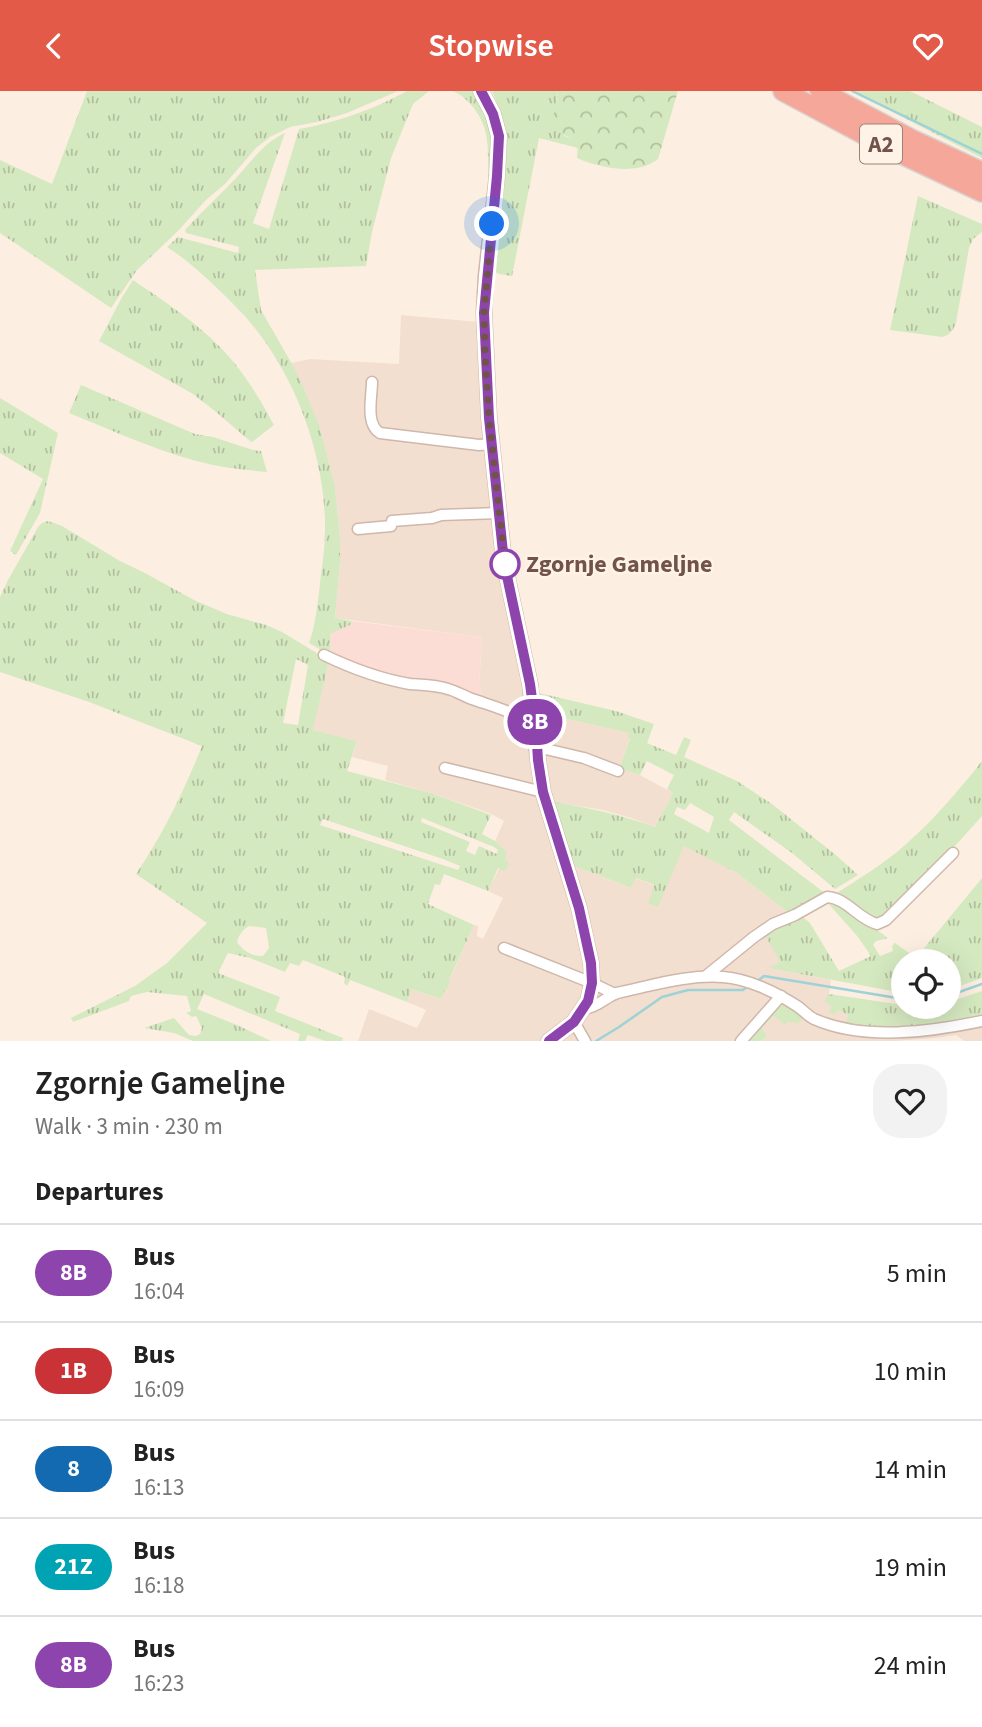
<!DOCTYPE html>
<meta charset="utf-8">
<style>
:root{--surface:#fff;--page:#f2f2f2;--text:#222;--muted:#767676;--line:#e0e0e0;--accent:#e45a48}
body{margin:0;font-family:"Source Sans 3",sans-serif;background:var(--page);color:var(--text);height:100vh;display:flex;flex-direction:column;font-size:26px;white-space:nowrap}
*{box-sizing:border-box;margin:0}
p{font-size:23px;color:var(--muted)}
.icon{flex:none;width:38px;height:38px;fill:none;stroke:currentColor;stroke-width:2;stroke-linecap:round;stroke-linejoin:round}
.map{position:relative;height:950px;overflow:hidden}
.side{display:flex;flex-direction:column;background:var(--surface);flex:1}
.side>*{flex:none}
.badge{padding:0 14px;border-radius:23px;font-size:24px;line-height:46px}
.tools{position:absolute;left:891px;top:858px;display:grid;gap:14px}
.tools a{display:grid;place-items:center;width:70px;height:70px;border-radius:50%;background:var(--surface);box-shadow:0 7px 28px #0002;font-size:35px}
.you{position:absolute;width:35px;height:35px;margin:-18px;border:5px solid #fff;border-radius:50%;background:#1a73e8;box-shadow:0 0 0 10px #1a73e833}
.map>.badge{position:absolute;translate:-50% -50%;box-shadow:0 0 0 4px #fff}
h2{padding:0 35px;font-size:26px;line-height:63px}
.round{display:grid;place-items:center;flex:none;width:74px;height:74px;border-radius:28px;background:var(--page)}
.overview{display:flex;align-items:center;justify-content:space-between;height:119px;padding:0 35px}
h1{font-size:33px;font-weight:600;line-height:52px}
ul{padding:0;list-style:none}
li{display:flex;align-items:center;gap:21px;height:98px;padding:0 35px;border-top:2px solid var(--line)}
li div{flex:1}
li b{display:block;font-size:26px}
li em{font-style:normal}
li .badge{min-width:77px;font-weight:700;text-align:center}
header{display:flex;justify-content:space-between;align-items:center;height:91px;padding:0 35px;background:var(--accent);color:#fff;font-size:32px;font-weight:600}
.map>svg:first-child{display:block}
.residential{fill:#f3dfd0}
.commercial{fill:#fcddd5}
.grass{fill:url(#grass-tufts);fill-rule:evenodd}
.forest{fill:url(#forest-crowns)}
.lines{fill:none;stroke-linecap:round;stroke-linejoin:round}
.stream{stroke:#9dd3d6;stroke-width:2.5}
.street-casing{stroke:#cfb7ab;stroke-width:13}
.secondary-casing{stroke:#d1b6a9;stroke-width:17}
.highway-casing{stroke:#dad2d0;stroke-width:22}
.street{stroke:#fff;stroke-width:10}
.secondary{stroke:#fff;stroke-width:14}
.highway{stroke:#f5a799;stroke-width:19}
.line-casing{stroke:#fff;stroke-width:16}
.line{stroke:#8e44ad;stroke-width:10}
.walk{stroke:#725349;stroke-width:7;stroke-dasharray:0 12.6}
.stop-dot{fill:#fff;stroke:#8e44ad;stroke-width:3.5}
.labels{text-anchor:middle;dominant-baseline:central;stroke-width:5;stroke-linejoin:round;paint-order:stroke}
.shield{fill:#fff3e7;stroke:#9c8378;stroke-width:2}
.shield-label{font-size:23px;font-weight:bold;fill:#725349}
.stop-label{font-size:24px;font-weight:bold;fill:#725349;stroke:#fff3e7;text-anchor:start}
</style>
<header><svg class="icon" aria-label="back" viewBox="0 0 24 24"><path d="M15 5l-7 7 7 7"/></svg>Stopwise<svg class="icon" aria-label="heart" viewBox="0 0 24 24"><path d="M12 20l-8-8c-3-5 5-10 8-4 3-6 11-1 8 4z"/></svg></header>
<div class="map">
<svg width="982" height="950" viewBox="0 0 982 950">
<defs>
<pattern id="grass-tufts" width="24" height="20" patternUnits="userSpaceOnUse" patternTransform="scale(1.75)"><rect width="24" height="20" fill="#d5e9c0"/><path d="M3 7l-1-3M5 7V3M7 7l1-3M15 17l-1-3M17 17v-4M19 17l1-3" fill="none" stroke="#b1bf9e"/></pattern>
<pattern id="forest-crowns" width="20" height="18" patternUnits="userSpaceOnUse" patternTransform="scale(1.75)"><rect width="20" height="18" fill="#d5e9c0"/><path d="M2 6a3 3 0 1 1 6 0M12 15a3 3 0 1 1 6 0" fill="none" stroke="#b1bf9e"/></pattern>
</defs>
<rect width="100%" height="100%" fill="#fcefe1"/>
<path class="residential" d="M 401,224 L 490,232 L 490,263 L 507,454 L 536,601 L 539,602 L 541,622 L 629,642 L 630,647 L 619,677 L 640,684 L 673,702 L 655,736 L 631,727 L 603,719 L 555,711 L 552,714 L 570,774 L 601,785 L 629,797 L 635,787 L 655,795 L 684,754 L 737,782 L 790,823 L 780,871 L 769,877 L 831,889 L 829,903 L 825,910 L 848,924 L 844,936 L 982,927 L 982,950 L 964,950 L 956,944 L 935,947 L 895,950 L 760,950 L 767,946 L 762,937 L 775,924 L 782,912 L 747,950 L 358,950 L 369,918 L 417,937 L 426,919 L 407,911 L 412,898 L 441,908 L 474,834 L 478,835 L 477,845 L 483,848 L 503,807 L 488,800 L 507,761 L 495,750 L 504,730 L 489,722 L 431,702 L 385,689 L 388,675 L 352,666 L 357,650 L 312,639 L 328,574 L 325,567 L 485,609 L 479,594 L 482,546 L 335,527 L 340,472 L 340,448 L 335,395 L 320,336 L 291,272 L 310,268 L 399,273 Z"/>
<path class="commercial" d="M 352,530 L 482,546 L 479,594 L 486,610 L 375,581 L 331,565 L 330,543 L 350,534 Z"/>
<g class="grass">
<path d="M 87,0 L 398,0 L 347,22 L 317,31 L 290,36 L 270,46 L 256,57 L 225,93 L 206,109 L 178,140 L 137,179 L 111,217 L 0,142 L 0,69 L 52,93 Z"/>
<path d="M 407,0 L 429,0 L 413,13 L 391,67 L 372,141 L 366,175 L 255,179 L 261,219 L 296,280 L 306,303 L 320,336 L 335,395 L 340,448 L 340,472 L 335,527 L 352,530 L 350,534 L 330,543 L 331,565 L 309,552 C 316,534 319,502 321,483 C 323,469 325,454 325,440 C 326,369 298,291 254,236 C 243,222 230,210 217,197 C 201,182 186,168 167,156 L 178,146 L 238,162 L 239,156 L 186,142 L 185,139 C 201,121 219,105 236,87 C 252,70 263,52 285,42 L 253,132 L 269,138 L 299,38 C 337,31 373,19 407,0 Z"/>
<path d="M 453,0 L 473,0 C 495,26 493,62 489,94 C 487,79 489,64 487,49 C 485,29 471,8 453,0 Z"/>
<path d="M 492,0 L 558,0 L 556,8 L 564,45 L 575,48 L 579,52 L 578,57 L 539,47 L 512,185 L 499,183 L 493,180 C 497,121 518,56 492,0 Z"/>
<path d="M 852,0 L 910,0 L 982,36 L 982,67 Z"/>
<path d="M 918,105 L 982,133 L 982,141 L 973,148 L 969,157 L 956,232 C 953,240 950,244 942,246 L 890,239 Z"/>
<path d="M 133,189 C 164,210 196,231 223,259 C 244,281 260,308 274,334 L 252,351 L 250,350 L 216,321 L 193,303 L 99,250 L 121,208 Z"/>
<path d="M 81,294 L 195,343 L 213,346 L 253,359 L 261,360 L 267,381 C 249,379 231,378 213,374 C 163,363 116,341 69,322 Z"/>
<path d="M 0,307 L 58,342 L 40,422 L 16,464 L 10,460 L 43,388 L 0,362 Z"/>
<path d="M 48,430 L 62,435 L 120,470 L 145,482 L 194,509 L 227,523 L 266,534 L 282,541 L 325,567 L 328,574 L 313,639 L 357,650 L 347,680 L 431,702 L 491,724 L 482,743 L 495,750 L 507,761 L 505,769 L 509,772 L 506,779 L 503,780 L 498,777 L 488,800 L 444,783 L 440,794 L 435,793 L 428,813 L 474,834 L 450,887 L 448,897 L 445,899 L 441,908 L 412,898 L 407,911 L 350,889 L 347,895 L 344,892 L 345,886 L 303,869 L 299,875 L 290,872 L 285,881 L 250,867 L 228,862 L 218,882 L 280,906 L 275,920 L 343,947 L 342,950 L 325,950 L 308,944 L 305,950 L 298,950 L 300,943 L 204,903 L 197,918 L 237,934 L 271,950 L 193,950 L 174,942 L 144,937 L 174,927 L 189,944 L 196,945 L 200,943 L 202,937 L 196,925 L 192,926 L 186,922 L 191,920 L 187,905 L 147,901 L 131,905 L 129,910 L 73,931 L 71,927 L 135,895 L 167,872 L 207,832 L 136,783 C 163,743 184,700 202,655 L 89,611 L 0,581 L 0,506 L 8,489 L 38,436 L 42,432 ZM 296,568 L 308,574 L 298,634 L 283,632 ZM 422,727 L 494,756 L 498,759 L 497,763 L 479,755 L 475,764 L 466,760 L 470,751 L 421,731 ZM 323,728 L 443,768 L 460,775 L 458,779 L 320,734 ZM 249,835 L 266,837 L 269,857 L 263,865 C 252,865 244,861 237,851 C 239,844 242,839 249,835 Z"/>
<path d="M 539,602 L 616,620 L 654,633 L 647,652 L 676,664 L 684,646 L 691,649 L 684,666 L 737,690 L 772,713 L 837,765 L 858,784 L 835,798 L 792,762 L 734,721 L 729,729 L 826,803 L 790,823 L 737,782 L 684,755 L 658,816 L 648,812 L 654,794 L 636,787 L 630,797 L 601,785 L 570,774 L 552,714 L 555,711 C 590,717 622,724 655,736 L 673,702 L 667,698 L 674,684 L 647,670 L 640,684 L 619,677 L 630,648 L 628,646 L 629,642 L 541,622 ZM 690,712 L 714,726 L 709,742 L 674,723 L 677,716 L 685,719 Z"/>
<path d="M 982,670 L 982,725 L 920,794 L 878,829 L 834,804 C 855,790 877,777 897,761 C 929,734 956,703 982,670 Z"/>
<path d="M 982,787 L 982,887 L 949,899 L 948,870 L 903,870 L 903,902 L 768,877 L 780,871 L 764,842 L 797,825 L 804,827 L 810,832 L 839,880 L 871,865 L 858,846 L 826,810 L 834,808 L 888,847 L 876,850 L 873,854 L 880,865 L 893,860 L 892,855 L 895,852 L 916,867 Z"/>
<path d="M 982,900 L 982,927 L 895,939 L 844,934 L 848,924 L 838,919 L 835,924 L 829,921 L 832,916 L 824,910 L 829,903 L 903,914 L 903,915 L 948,915 L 949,911 Z"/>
<path d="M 782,912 L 804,926 L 799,932 L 788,931 L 784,933 L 774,925 L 762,937 L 767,946 L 760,950 L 747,950 Z"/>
</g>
<path class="forest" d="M 558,0 L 678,0 L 658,68 C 637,85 600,77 577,67 L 578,52 C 569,43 561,47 552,33 Z"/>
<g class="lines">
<g class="stream">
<path d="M 852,0 L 982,63"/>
<path d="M 756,891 L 764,885 L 903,908"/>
<path d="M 948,905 L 982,893"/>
<path d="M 596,950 L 619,936 L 662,906 L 688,899 L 743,899 L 747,896"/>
</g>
<g class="street-casing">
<g id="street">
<path d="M 372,291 C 372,306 365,333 380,342 L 479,354 L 492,353"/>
<path d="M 358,438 L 391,435 L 392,430 L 432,427 L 441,424 L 499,422"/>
<path d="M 324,564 C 351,577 381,588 410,593 C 422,594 436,594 448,598 C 456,600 464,605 472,608 C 498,617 513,620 535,637"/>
<path d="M 537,656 L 584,667 L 618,680"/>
<path d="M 445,677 L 543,701"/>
<path d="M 504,857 L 592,892 L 615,903"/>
<path d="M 706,885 L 754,846 L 773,833 L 795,824 L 827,806 C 847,807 858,828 877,833 L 886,829 L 953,762"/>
<path d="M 584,918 C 600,915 604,907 617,902 C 626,900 635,898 643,896 C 669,890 696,884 723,886 C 748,888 776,901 797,915 C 803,919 808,925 814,928 C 864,950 929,941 982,930"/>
<path d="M 574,931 L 585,950"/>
<path d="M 741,950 L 781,905"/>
</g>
</g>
<g class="secondary-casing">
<path id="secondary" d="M 481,0 L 493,23 L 499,45 L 497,85 L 486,185 L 484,222 L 489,327 L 504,471 L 530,593 L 538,669 L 543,701 L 579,817 L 591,872 L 592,892 L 588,910 L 574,931 L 549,950"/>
</g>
<g class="highway-casing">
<g id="highway">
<path d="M 783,0 L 897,61 L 982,101"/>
<path d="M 820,0 L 911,48 L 982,81"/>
</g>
</g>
<use href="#street" class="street"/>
<use href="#secondary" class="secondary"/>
<use href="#highway" class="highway"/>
</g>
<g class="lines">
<g class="line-casing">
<path id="line" d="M 481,0 L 493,23 L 499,45 L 497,85 L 484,222 L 489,327 L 504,471 L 530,593 L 536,637 L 538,669 L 543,701 L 579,817 L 591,872 L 592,892 L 588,910 L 574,931 L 549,950"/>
</g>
<use href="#line" class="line"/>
<path class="walk" d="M 492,133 L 484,222 L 485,264 L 489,327 L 505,473"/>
</g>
<circle class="stop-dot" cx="505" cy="473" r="14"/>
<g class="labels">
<rect class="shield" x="860" y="33.5" width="42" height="39" rx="5"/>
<g class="shield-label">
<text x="881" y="53">A2</text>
</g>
<g class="stop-label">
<text x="526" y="473">Zgornje Gameljne</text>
</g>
</g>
</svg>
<div class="tools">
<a><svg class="icon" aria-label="locate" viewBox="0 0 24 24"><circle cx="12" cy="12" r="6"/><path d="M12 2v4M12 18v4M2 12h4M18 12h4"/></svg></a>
</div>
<div class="you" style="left:492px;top:133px"></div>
<b class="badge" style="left:535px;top:631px;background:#8e44ad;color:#fff">8B</b>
</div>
<section class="side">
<div class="overview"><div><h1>Zgornje Gameljne</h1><p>Walk · 3 min · 230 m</p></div><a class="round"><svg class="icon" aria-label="heart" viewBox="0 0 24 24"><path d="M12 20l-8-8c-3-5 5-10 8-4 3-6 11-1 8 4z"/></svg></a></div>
<h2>Departures</h2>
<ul>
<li><span class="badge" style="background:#8e44ad;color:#fff">8B</span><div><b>Bus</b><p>16:04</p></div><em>5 min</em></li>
<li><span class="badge" style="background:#c93337;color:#fff">1B</span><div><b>Bus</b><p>16:09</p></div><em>10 min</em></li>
<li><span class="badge" style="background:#136ab0;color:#fff">8</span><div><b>Bus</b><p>16:13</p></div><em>14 min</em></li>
<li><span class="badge" style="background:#00a3b4;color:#fff">21Z</span><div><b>Bus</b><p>16:18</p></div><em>19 min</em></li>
<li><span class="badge" style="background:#8e44ad;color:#fff">8B</span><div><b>Bus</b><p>16:23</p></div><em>24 min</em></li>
</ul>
</section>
